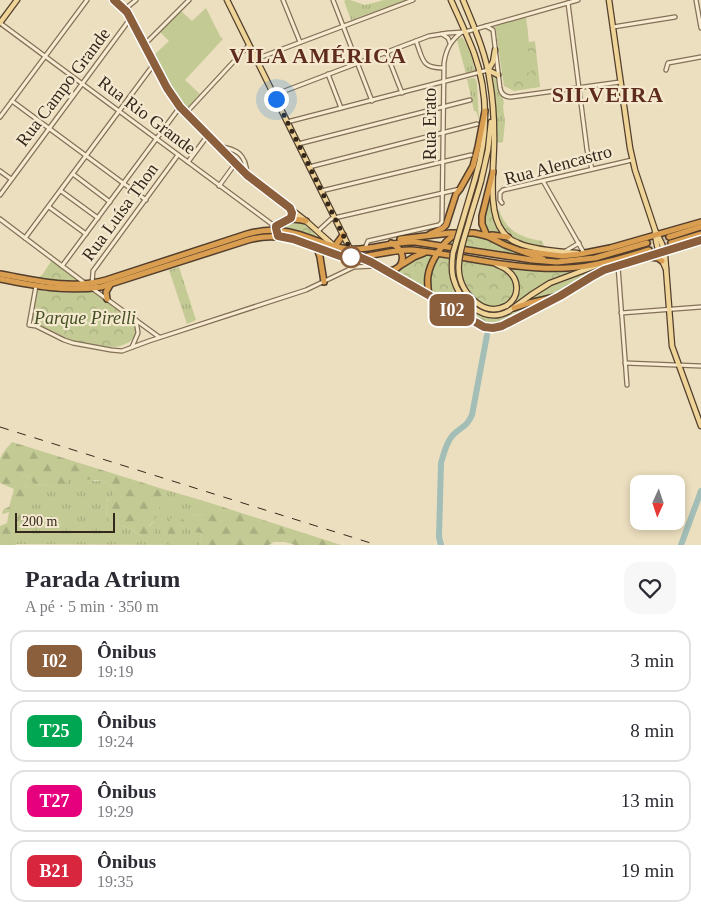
<!DOCTYPE html>
<html lang="pt">
<meta charset="utf-8">
<style>
:root{--surface:#fff;--page:#f7f7f7;--text:#2b2b33;--muted:#7c7c81;--line:#e1e1e2}
body{margin:0;font-family:Georgia,serif;background:var(--page);color:var(--text);height:100vh;display:flex;flex-direction:column;font-size:19px;white-space:nowrap}
*{box-sizing:border-box;margin:0}
p{font-size:16px;color:var(--muted)}
.icon{flex:none;width:28px;height:28px;fill:none;stroke:currentColor;stroke-width:2;stroke-linecap:round;stroke-linejoin:round}
.map{position:relative;height:545px;overflow:hidden}
.drawer{display:flex;flex-direction:column;background:var(--surface);flex:1}
.drawer>*{flex:none}
.badge{padding:0 10px;border-radius:8px;font-size:18px;line-height:32px}
.needle{width:32px;rotate:183deg}
.fabs{position:absolute;left:630px;top:475px;display:grid;gap:10px}
.fabs a{display:grid;place-items:center;width:55px;height:55px;border-radius:10px;background:var(--surface);box-shadow:0 2px 8px #0003;font-size:25px}
.scale{position:absolute;left:15px;bottom:12px;width:100px;box-sizing:border-box;padding-left:5px;border:2px solid #34281c;border-top:0;font-size:14px;line-height:18px;white-space:nowrap;color:#34281c;-webkit-text-stroke:4px #f4e9cf;paint-order:stroke}
.you{position:absolute;width:25px;height:25px;margin:-12px;border:4px solid #fff;border-radius:50%;background:#1a73e8;box-shadow:0 0 0 8px #1a73e833}
.map>.badge{position:absolute;translate:-50% -50%;box-shadow:0 0 0 2px #fff}
.round{display:grid;place-items:center;flex:none;width:52px;height:52px;border-radius:15px;background:var(--page)}
.summary{display:flex;align-items:center;justify-content:space-between;height:85px;padding:0 25px}
h1{font-size:24px;font-weight:800;line-height:38px}
ul{padding:0;list-style:none}
li{display:flex;align-items:center;gap:15px;height:62px;margin:0 10px 8px;padding:0 15px;border:2px solid var(--line);border-radius:15px}
li div{flex:1}
li b{display:block;font-size:19px}
li em{font-style:normal}
li .badge{min-width:55px;font-weight:700;text-align:center}
.map>svg:first-child{display:block}
.grass{fill:url(#grass-tufts)}
.forest{fill:url(#forest-firs)}
.park{fill:url(#park-crowns)}
.garden{fill:#c3ca94}
.lines{fill:none;stroke-linecap:round;stroke-linejoin:round}
.river{stroke:#a2beb6;stroke-width:6}
.highway-tunnel{stroke:#c7ba9e;stroke-width:5;stroke-dasharray:5 2.5;stroke-linecap:butt}
.minor-casing{stroke:#847058;stroke-width:5.5}
.major-casing{stroke:#523e2d;stroke-width:7}
.highway-casing{stroke:#523e2d;stroke-width:8}
.minor{stroke:#f7ecd2;stroke-width:3}
.major{stroke:#efd497;stroke-width:4.5}
.highway{stroke:#da9e51;stroke-width:5}
.rail{stroke:#34281c;stroke-width:1;stroke-dasharray:9 9;stroke-linecap:butt}
.major-bridge-casing{stroke:#523e2d;stroke-width:7;stroke-linecap:butt}
.major-bridge{stroke:#efd497;stroke-width:4.5}
.line-casing{stroke:#fff;stroke-width:11}
.line{stroke:#8b5e3c;stroke-width:8}
.walk{stroke:#34281c;stroke-width:5;stroke-dasharray:0 9}
.stop-dot{fill:#fff;stroke:#8b5e3c;stroke-width:2.5}
.labels{text-anchor:middle;dominant-baseline:central;stroke-width:4.5;stroke-linejoin:round;paint-order:stroke}
.street-label{font-size:18px;fill:#34281c;stroke:#f4e9cf}
.park-label{font-size:18px;font-style:italic;fill:#455023;stroke:#f4e9cf}
.district-label{font-size:22px;font-weight:bold;letter-spacing:1px;fill:#5f2b1d;stroke:#f4e9cf}
</style>
<div class="map">
<svg width="701" height="545" viewBox="0 0 701 545">
<defs>
<pattern id="grass-tufts" width="24" height="20" patternUnits="userSpaceOnUse" patternTransform="scale(1.25)"><rect width="24" height="20" fill="#c3ca94"/><path d="M3 7l-1-3M5 7V3M7 7l1-3M15 17l-1-3M17 17v-4M19 17l1-3" fill="none" stroke="#a8ae7f"/></pattern>
<pattern id="forest-firs" width="22" height="20" patternUnits="userSpaceOnUse" patternTransform="scale(1.25)"><rect width="22" height="20" fill="#c3ca94"/><path d="M5 1l3.5 6h-7zM16 11l3.5 6h-7z" fill="#a8ae7f"/></pattern>
<pattern id="park-crowns" width="20" height="18" patternUnits="userSpaceOnUse" patternTransform="scale(1.25)"><rect width="20" height="18" fill="#c3ca94"/><path d="M2 6a3 3 0 1 1 6 0M12 15a3 3 0 1 1 6 0" fill="none" stroke="#a8ae7f"/></pattern>
</defs>
<rect width="100%" height="100%" fill="#ecdfbf"/>
<g class="grass">
<path d="M 346,0 L 350,0 L 365,5 L 384,0 L 407,0 L 351,20 L 344,1 Z"/>
<path d="M 462,37 C 469,45 472,59 475,71 L 466,74 L 457,40 Z"/>
<path d="M 495,74 L 498,77 L 504,103 L 503,106 L 505,122 L 503,142 L 496,143 L 495,99 L 493,77 L 493,75 Z"/>
<path d="M 474,78 L 476,80 L 477,84 L 479,120 L 476,111 L 474,111 L 467,79 Z"/>
<path d="M 179,267 L 196,320 L 187,324 L 169,270 Z"/>
<path d="M 71,474 L 80,475 L 94,481 L 103,481 L 115,489 L 115,495 L 107,498 L 108,504 L 106,513 L 109,520 L 132,530 L 144,538 L 149,527 L 157,517 L 156,513 L 163,500 L 163,489 L 204,501 L 204,514 L 192,516 L 202,533 L 200,545 L 15,544 L 13,539 L 13,528 L 18,522 L 26,490 L 25,483 L 20,475 L 27,476 L 36,485 L 44,484 L 53,487 Z"/>
</g>
<g class="forest">
<path d="M 12,442 L 163,489 L 163,499 L 166,502 L 165,505 L 159,507 L 156,513 L 157,517 L 149,526 L 153,529 L 154,535 L 144,538 L 132,530 L 109,520 L 106,513 L 108,504 L 107,497 L 114,495 L 115,489 L 103,481 L 83,479 L 80,475 L 71,475 L 65,485 L 53,487 L 44,484 L 36,485 L 27,476 L 21,475 L 25,483 L 26,490 L 28,494 L 23,515 L 13,528 L 13,539 L 15,544 L 16,545 L 0,545 L 0,526 L 7,523 L 9,512 L 3,514 L 2,513 L 4,509 L 9,507 L 14,489 L 0,483 L 0,460 C 1,454 8,447 12,442 Z"/>
<path d="M 204,501 L 341,545 L 295,545 L 285,542 L 274,542 L 269,545 L 200,545 L 202,533 L 195,532 L 189,519 L 192,516 L 204,514 Z"/>
<path d="M 174,515 L 180,515 L 184,521 L 177,540 L 179,545 L 171,545 L 168,539 L 168,527 L 171,524 L 171,518 Z"/>
</g>
<g class="park">
<path d="M 526,17 L 529,42 L 535,41 L 540,87 L 514,91 L 504,86 L 495,25 Z"/>
<path d="M 491,194 C 492,240 511,246 552,253 C 533,251 486,245 484,221 C 483,212 488,200 491,194 Z"/>
<path d="M 496,210 L 499,210 C 507,232 520,237 542,241 L 545,248 C 517,243 505,239 496,210 Z"/>
<path d="M 295,221 C 304,223 312,228 316,236 L 314,237 L 295,231 L 279,227 L 282,225 Z"/>
<path d="M 467,235 L 481,237 L 526,255 L 526,256 L 486,250 L 483,248 L 447,244 L 456,236 Z"/>
<path d="M 425,255 L 433,257 L 426,290 L 425,290 L 420,286 L 398,273 L 399,270 L 413,259 Z"/>
<path d="M 439,257 L 501,268 L 510,275 L 515,286 L 514,295 L 511,300 L 505,304 L 507,307 C 524,297 520,281 508,267 L 545,271 L 580,271 L 556,279 L 510,313 L 516,309 L 553,298 C 539,305 503,327 489,325 C 476,324 445,302 432,295 C 428,283 429,266 439,257 Z"/>
<path d="M 52,260 L 79,281 L 63,281 L 37,278 L 42,275 Z"/>
<path d="M 611,266 C 589,278 556,302 530,299 C 547,279 586,272 611,266 Z"/>
<path d="M 37,289 L 64,293 L 92,291 L 132,319 C 136,324 138,331 134,337 C 130,343 120,347 113,347 C 103,347 80,343 71,340 C 58,336 47,328 35,323 L 32,320 Z"/>
</g>
<g class="garden">
<path d="M 206,8 L 220,36 L 223,39 L 185,80 L 200,94 L 189,106 L 186,108 L 172,91 L 154,55 L 169,41 L 160,32 L 181,11 L 192,21 Z"/>
<path d="M 524,23 L 531,72 L 503,76 L 496,27 Z"/>
</g>
<g class="lines">
<g class="river">
<path d="M 441,545 L 439,537 L 441,463 C 444,453 447,440 455,433 C 463,426 467,426 472,415 L 487,335"/>
<path d="M 681,545 L 701,491"/>
</g>
<g class="highway-tunnel">
<path d="M 647,243 L 669,237"/>
<path d="M 649,250 L 671,243"/>
</g>
<g class="minor-casing">
<g id="minor">
<path d="M 283,0 L 300,42"/>
<path d="M 333,0 L 372,101"/>
<path d="M 696,0 L 701,28"/>
<path d="M 568,3 L 587,150 L 592,169"/>
<path d="M 125,9 L 136,0"/>
<path d="M 0,23 L 273,225 L 275,228"/>
<path d="M 486,26 L 493,30 L 500,88 C 501,94 505,97 511,97 L 620,82"/>
<path d="M 613,27 L 675,17"/>
<path d="M 442,34 L 448,38 L 450,43"/>
<path d="M 416,41 C 423,59 421,68 443,68"/>
<path d="M 144,45 L 189,0"/>
<path d="M 386,52 L 402,93"/>
<path d="M 256,59 L 413,0"/>
<path d="M 666,70 L 668,63 L 701,57"/>
<path d="M 328,74 L 341,108"/>
<path d="M 274,95 L 429,36 L 448,33 L 465,32 L 578,0"/>
<path d="M 12,101 L 146,200"/>
<path d="M 186,113 L 249,45"/>
<path d="M 0,117 L 87,0"/>
<path d="M 287,122 L 488,70"/>
<path d="M 298,144 L 470,100"/>
<path d="M 218,146 C 237,149 246,154 247,174"/>
<path d="M 188,162 L 208,135"/>
<path d="M 309,167 L 477,124"/>
<path d="M 0,171 L 11,179"/>
<path d="M 73,174 L 110,202"/>
<path d="M 543,181 L 584,253"/>
<path d="M 219,186 L 235,164"/>
<path d="M 61,191 L 98,218"/>
<path d="M 321,191 L 471,155"/>
<path d="M 0,195 L 130,19"/>
<path d="M 502,203 L 500,200 L 500,193 L 503,190 L 632,160"/>
<path d="M 49,207 L 86,234"/>
<path d="M 0,219 L 86,284"/>
<path d="M 318,231 L 331,219 L 334,218 L 460,189"/>
<path d="M 25,238 L 154,64"/>
<path d="M 365,248 L 368,241 L 439,225 L 442,222 L 444,63 C 446,49 451,40 462,32"/>
<path d="M 564,252 L 579,243"/>
<path d="M 62,266 L 180,107"/>
<path d="M 618,266 L 627,385"/>
<path d="M 92,284 L 93,271 L 178,155"/>
<path d="M 36,286 L 29,325 L 36,326 L 64,340 L 73,343 L 111,350 L 122,351 L 149,341 L 306,290 L 354,267 L 375,266"/>
<path d="M 93,289 L 159,337"/>
<path d="M 621,313 L 701,307"/>
<path d="M 132,347 L 138,333 L 136,320"/>
<path d="M 625,363 L 701,366"/>
</g>
</g>
<g class="major-casing">
<g id="major">
<path d="M 114,0 L 123,7 L 127,12 L 167,88 L 180,107 L 247,175 L 306,221 L 333,245"/>
<path d="M 227,0 L 350,249"/>
<path d="M 451,0 C 459,18 467,35 474,53 C 489,95 488,137 475,179"/>
<path d="M 463,0 C 474,27 486,53 490,82 C 493,100 494,118 494,135 C 495,162 486,211 503,232 C 507,237 512,241 518,243 C 531,249 562,252 577,253"/>
<path d="M 609,0 L 630,148 L 635,170 L 655,230 C 655,243 660,257 666,269"/>
<path d="M 0,23 L 17,0"/>
<path d="M 488,70 L 493,62 L 495,50"/>
<path d="M 488,70 L 498,75"/>
<path d="M 481,181 L 488,150 L 491,122"/>
<path d="M 656,232 L 662,244 L 665,255 L 672,346 L 701,426"/>
<path d="M 496,264 C 499,266 504,267 507,270 C 520,280 520,297 506,306"/>
<path d="M 509,311 L 531,295 L 550,283 L 598,265"/>
</g>
</g>
<g class="highway-casing">
<g id="highway">
<path d="M 277,233 L 276,227 C 283,218 296,218 306,221"/>
<path d="M 430,234 L 443,228 L 446,225 L 456,194 L 460,189 L 473,166 L 478,147 L 485,111"/>
<path d="M 487,236 L 482,224 L 482,216 L 493,172"/>
<path d="M 487,236 L 492,235 L 508,237"/>
<path d="M 669,237 L 701,227"/>
<path d="M 400,239 L 450,233 L 474,233 L 487,236 L 505,245 L 543,259"/>
<path d="M 671,243 L 701,234"/>
<path d="M 335,246 L 343,235"/>
<path d="M 317,248 L 320,257 L 324,282"/>
<path d="M 522,251 L 562,256 L 580,254 L 610,248 L 701,222"/>
<path d="M 649,257 L 658,258 L 662,261"/>
<path d="M 362,258 L 376,265 L 477,324 C 485,328 492,329 502,326 L 560,297 L 591,277 L 604,270 L 701,240"/>
<path d="M 401,265 L 414,257 L 424,253"/>
<path d="M 389,271 C 406,269 407,250 391,243"/>
<path d="M 0,274 C 35,280 71,290 106,280 L 247,234 C 261,230 275,229 289,232 C 309,236 328,247 349,249 C 371,251 392,241 415,242 L 532,260 L 557,262 L 595,258 L 647,243"/>
<path d="M 0,279 C 34,286 66,292 101,287 L 248,240 C 277,232 294,240 320,249 C 328,252 337,256 346,257 C 369,259 389,249 412,250 C 463,255 515,271 567,268 C 595,267 622,258 649,250"/>
<path d="M 429,296 C 428,289 427,283 428,276 C 430,262 443,241 456,234"/>
<path d="M 107,299 L 106,292 L 110,285"/>
<path d="M 514,308 L 529,303 L 555,297"/>
</g>
</g>
<use href="#minor" class="minor"/>
<use href="#major" class="major"/>
<use href="#highway" class="highway"/>
<path class="rail" d="M 0,427 L 377,545"/>
<g class="major-bridge-casing">
<g id="major-bridge">
<path d="M 475,179 L 453,253 C 452,261 451,269 453,277 C 459,301 484,325 509,311"/>
<path d="M 481,181 C 477,196 472,210 468,225 C 459,254 449,281 477,303 C 486,310 496,311 506,306"/>
</g>
</g>
<use href="#major-bridge" class="major-bridge"/>
</g>
<g class="lines">
<g class="line-casing">
<path id="line" d="M 114,0 L 127,12 L 167,88 L 180,107 L 247,175 L 290,208 L 292,213 L 291,218 L 276,226 L 276,228 L 278,236 L 293,239 L 340,256 L 359,257 L 371,262 L 484,327 L 493,328 L 502,326 L 560,296 L 591,277 L 604,270 L 701,240"/>
</g>
<use href="#line" class="line"/>
<path class="walk" d="M 276,99 L 350,249 L 351,257"/>
</g>
<circle class="stop-dot" cx="351" cy="257" r="10"/>
<g class="labels">
<g class="street-label">
<text transform="translate(63 87) rotate(-53)">Rua Campo Grande</text>
<text transform="translate(147 115) rotate(37)">Rua Rio Grande</text>
<text transform="translate(430 124) rotate(-90)">Rua Erato</text>
<text transform="translate(558 165) rotate(-15)">Rua Alencastro</text>
<text transform="translate(120 212) rotate(-54)">Rua Luísa Thon</text>
</g>
<g class="park-label">
<text x="85" y="318">Parque Pirelli</text>
</g>
<g class="district-label">
<text x="318" y="55">VILA AMÉRICA</text>
<text x="608" y="94">SILVEIRA</text>
</g>
</g>
</svg>
<div class="fabs">
<a><svg class="needle" viewBox="-14 -14 28 28"><path d="M0-13l5 13h-10z" fill="#e53935"/><path d="M0 13l5-13h-10z" fill="#7c7c81"/></svg></a>
</div>
<div class="scale">200 m</div>
<div class="you" style="left:276px;top:99px"></div>
<b class="badge" style="left:452px;top:310px;background:#8b5e3c;color:#fff">I02</b>
</div>
<section class="drawer">
<div class="summary"><div><h1>Parada Atrium</h1><p>A pé · 5 min · 350 m</p></div><a class="round"><svg class="icon" aria-label="heart" viewBox="0 0 24 24"><path d="M12 20l-8-8c-3-5 5-10 8-4 3-6 11-1 8 4z"/></svg></a></div>
<ul>
<li><span class="badge" style="background:#8b5e3c;color:#fff">I02</span><div><b>Ônibus</b><p>19:19</p></div><em>3 min</em></li>
<li><span class="badge" style="background:#00a651;color:#fff">T25</span><div><b>Ônibus</b><p>19:24</p></div><em>8 min</em></li>
<li><span class="badge" style="background:#e6007e;color:#fff">T27</span><div><b>Ônibus</b><p>19:29</p></div><em>13 min</em></li>
<li><span class="badge" style="background:#d7263d;color:#fff">B21</span><div><b>Ônibus</b><p>19:35</p></div><em>19 min</em></li>
</ul>
</section>
